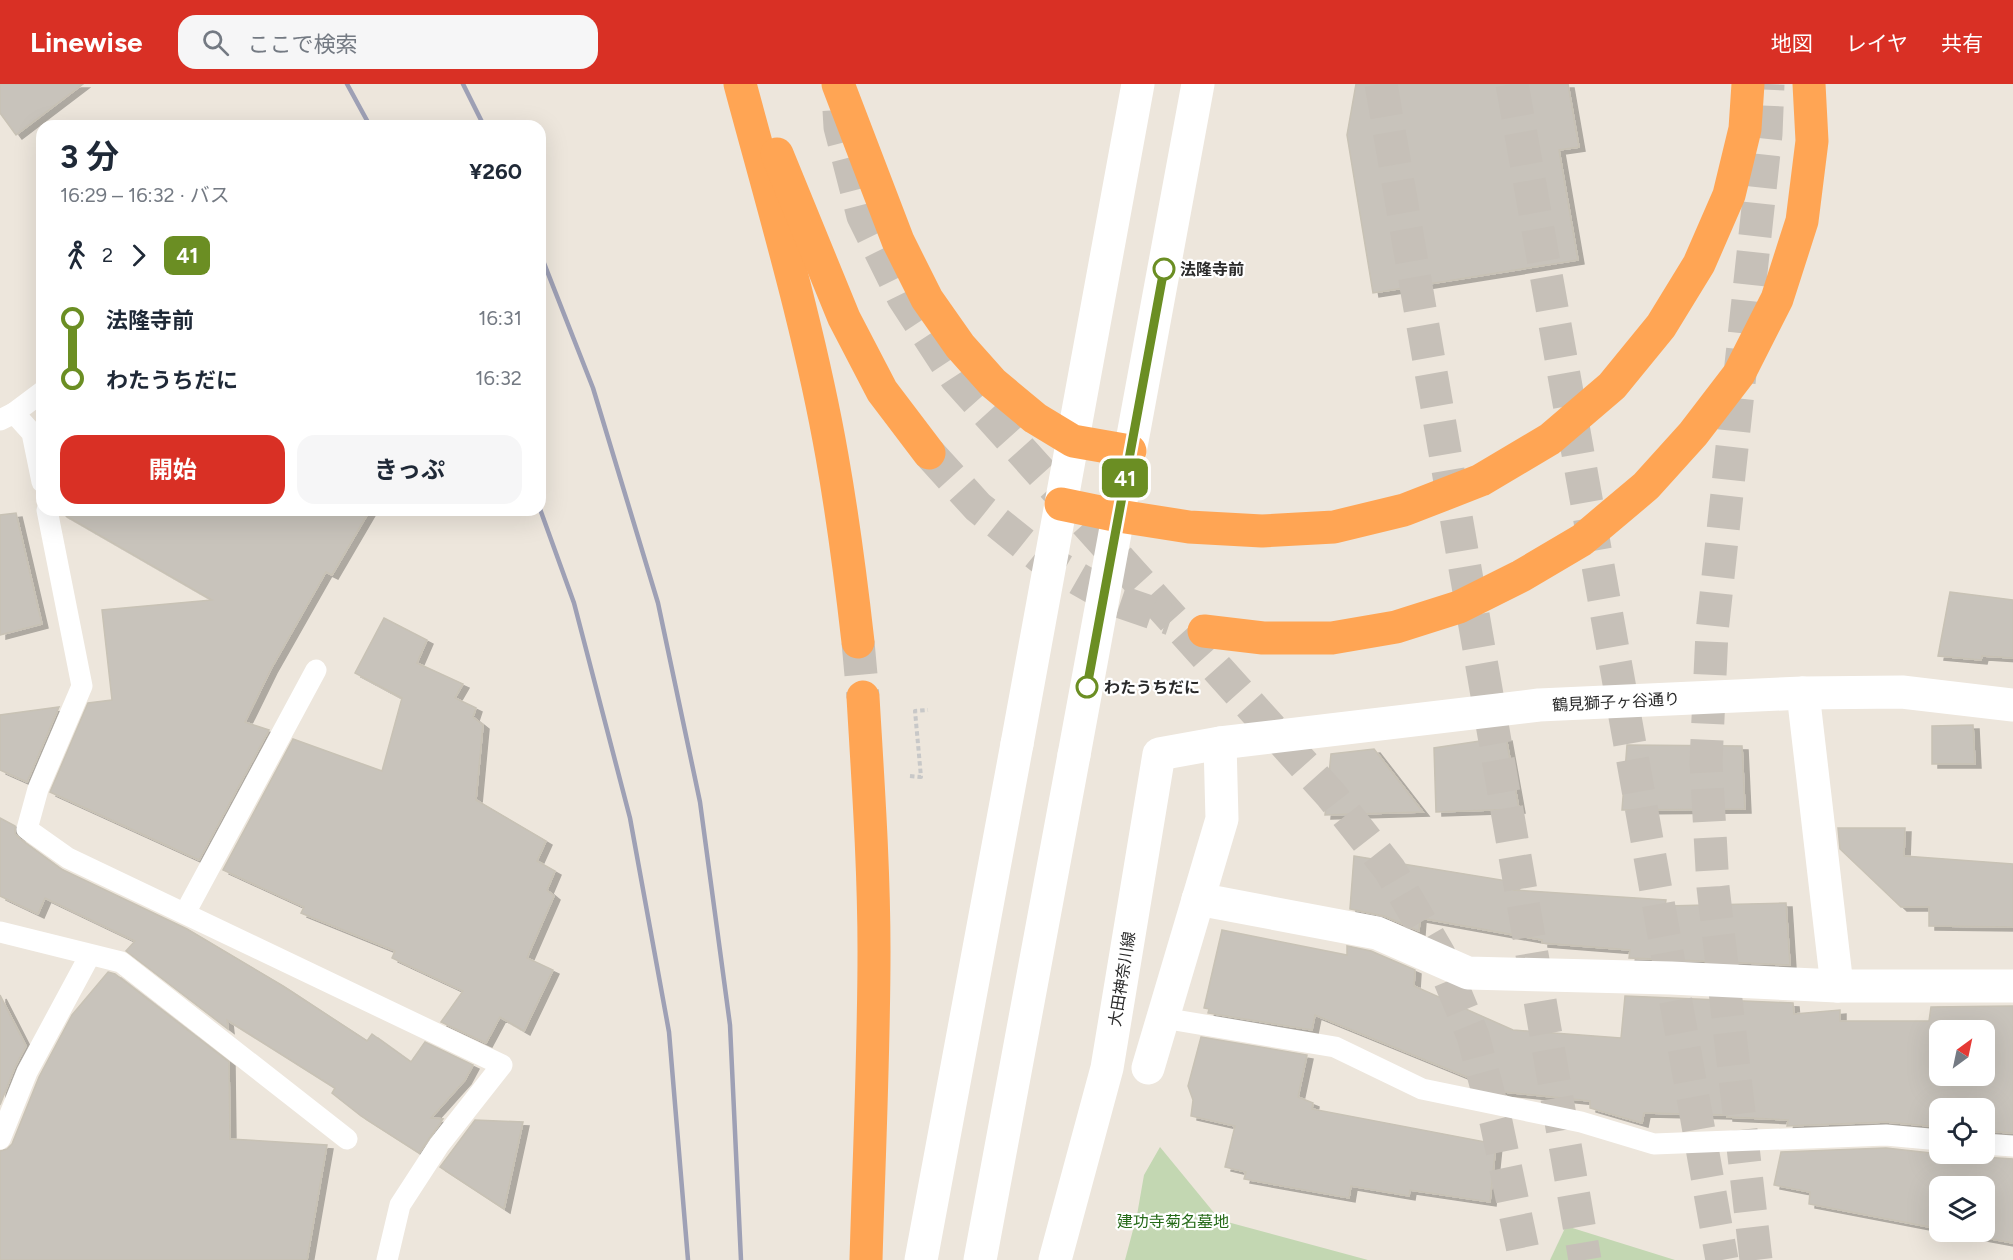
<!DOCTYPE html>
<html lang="ja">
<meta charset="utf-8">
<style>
:root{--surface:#fff;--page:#f6f6f7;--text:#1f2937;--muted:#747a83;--accent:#d93025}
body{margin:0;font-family:Figtree,"Noto Sans JP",sans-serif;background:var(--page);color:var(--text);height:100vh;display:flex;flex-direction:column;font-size:22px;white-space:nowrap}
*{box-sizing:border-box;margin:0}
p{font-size:20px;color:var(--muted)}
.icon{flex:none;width:33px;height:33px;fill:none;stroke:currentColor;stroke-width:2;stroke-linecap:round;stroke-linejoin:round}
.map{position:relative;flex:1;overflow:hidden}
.sheet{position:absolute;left:36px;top:36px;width:510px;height:396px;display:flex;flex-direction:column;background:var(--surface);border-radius:18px;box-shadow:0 6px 24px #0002}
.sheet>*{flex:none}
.badge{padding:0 12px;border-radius:9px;font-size:21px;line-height:39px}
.needle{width:39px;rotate:33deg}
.buttons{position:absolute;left:1929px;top:936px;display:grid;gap:12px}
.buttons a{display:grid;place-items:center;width:66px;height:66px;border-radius:12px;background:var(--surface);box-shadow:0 6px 24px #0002;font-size:30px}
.map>.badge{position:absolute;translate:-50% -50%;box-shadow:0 0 0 3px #fff}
.legs{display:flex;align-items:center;gap:9px;height:66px;padding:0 24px;font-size:20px}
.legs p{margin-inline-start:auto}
.head{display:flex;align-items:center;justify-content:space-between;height:102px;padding:0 24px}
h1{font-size:33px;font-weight:700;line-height:45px}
.action{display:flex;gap:12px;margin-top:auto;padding:12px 24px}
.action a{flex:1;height:69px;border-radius:18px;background:var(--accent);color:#fff;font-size:24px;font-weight:700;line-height:69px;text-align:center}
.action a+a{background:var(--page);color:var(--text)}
ul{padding:0 24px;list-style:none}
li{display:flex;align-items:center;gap:21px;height:60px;font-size:22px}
li i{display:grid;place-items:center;width:9px;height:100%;margin:0 8px;background:currentColor}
li i::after{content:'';width:15px;height:15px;margin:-8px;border:4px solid;border-radius:50%;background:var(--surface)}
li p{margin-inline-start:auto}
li:first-child i{background:linear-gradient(#0000 50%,currentColor 0)}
li:last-child i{background:linear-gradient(currentColor 50%,#0000 0)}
header{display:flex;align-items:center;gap:36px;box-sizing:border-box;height:84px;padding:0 30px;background:var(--accent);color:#fff}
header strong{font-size:28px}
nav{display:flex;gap:33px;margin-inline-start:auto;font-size:21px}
.search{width:420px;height:54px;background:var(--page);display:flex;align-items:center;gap:15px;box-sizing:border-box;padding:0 21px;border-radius:18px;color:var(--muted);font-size:22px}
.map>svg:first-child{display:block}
.cemetery{fill:#c3d7b2}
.building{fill:#c8c3bb;stroke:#c8c2b5;stroke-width:1.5;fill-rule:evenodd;filter:url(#shadow)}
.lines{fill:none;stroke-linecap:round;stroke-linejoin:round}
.motorway-tunnel{stroke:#c6c0b8;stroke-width:33;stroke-dasharray:33 16;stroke-linecap:butt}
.path{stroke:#c8c8c8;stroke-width:4;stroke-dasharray:4.5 3;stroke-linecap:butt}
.service{stroke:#fff;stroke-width:21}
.minor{stroke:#fff;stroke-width:33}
.tertiary{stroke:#fff;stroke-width:33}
.secondary{stroke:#fff;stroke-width:33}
.motorway{stroke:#ffa554;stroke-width:33}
.rail{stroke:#9ea0b5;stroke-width:4.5}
.line-1-casing{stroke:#fff;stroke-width:14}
.line-1{stroke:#6b8e23;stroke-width:9}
.stop-1-dot{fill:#fff;stroke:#6b8e23;stroke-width:3}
.labels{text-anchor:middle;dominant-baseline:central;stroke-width:4.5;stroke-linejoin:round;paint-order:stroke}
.stop-label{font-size:16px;font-weight:bold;fill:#2a2a2a;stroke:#fff;text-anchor:start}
.street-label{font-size:16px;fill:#2a2a2a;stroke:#fff}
.park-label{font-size:16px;fill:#256a18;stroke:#fff}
</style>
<header>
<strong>Linewise</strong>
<div class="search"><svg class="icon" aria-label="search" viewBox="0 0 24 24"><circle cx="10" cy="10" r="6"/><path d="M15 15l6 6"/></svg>ここで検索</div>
<nav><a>地図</a><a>レイヤ</a><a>共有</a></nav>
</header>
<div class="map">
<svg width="2013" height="1176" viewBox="0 0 2013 1176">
<defs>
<filter id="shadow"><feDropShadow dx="6" dy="4" stdDeviation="0" flood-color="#0004"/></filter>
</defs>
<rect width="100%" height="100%" fill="#ede6dc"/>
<g class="cemetery">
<path d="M 1160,1063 L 1220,1136 L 1368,1176 L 1125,1176 L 1137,1131 L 1144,1091 Z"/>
<path d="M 1566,1142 L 1675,1176 L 1550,1176 Z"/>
</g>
<g class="building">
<path d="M 0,0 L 83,0 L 16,51 L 0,29 Z"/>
<path d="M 1356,0 L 1568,0 L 1579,63 L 1559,66 L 1578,176 L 1373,209 L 1347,51 Z"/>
<path d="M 60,426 L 370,426 L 332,491 L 326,488 L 271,585 L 245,638 L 269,646 L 199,776 L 50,708 L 88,619 L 112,616 L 102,526 L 212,516 L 61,429 Z"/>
<path d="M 16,429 L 42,540 L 0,551 L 0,431 Z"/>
<path d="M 1950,508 L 2013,516 L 2013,574 L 1982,572 L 1981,576 L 1938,572 Z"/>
<path d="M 384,534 L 427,556 L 417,579 L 463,600 L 455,614 L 476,624 L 473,633 L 483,641 L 476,716 L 546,757 L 537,777 L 555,787 L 547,806 L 554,812 L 527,874 L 553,886 L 524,947 L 500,933 L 486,959 L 441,938 L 463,907 L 392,874 L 395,867 L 301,829 L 304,823 L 223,786 L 293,655 L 382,687 L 402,614 L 355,589 Z"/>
<path d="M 59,623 L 27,698 L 0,686 L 0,631 Z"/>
<path d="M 1973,641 L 1975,680 L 1932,680 L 1932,642 Z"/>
<path d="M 1506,653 L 1519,725 L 1436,728 L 1434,664 Z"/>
<path d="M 1627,661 L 1742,662 L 1745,725 L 1622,726 Z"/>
<path d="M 1374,665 L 1423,728 L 1325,731 L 1331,670 Z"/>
<path d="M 0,734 L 15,742 L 15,750 L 20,755 L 61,785 L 187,845 L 283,902 L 367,957 L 372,950 L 411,978 L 425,958 L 473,981 L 465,996 L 431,1034 L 443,1035 L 419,1069 L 361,1032 L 332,1009 L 335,1004 L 227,936 L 228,945 L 126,867 L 135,857 L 45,814 L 38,830 L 0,812 Z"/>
<path d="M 1838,744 L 1905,744 L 1904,772 L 2013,780 L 2013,843 L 1929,842 L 1929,823 L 1901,823 L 1840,765 Z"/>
<path d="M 1354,772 L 1514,798 L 1513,806 L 1666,816 L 1665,822 L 1786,819 L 1790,881 L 1629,874 L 1630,866 L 1542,859 L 1542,856 L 1420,834 L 1419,847 L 1384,832 L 1350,825 Z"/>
<path d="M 1222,846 L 1347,871 L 1347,862 L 1371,867 L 1415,886 L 1414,902 L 1513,946 L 1621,954 L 1625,912 L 1793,919 L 1794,930 L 1840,926 L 1840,937 L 1929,937 L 1931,923 L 2013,922 L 2013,1049 L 1984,1047 L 1984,1024 L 1940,1024 L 1940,1043 L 1886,1038 L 1787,1042 L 1788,1036 L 1727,1033 L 1727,1031 L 1644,1029 L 1642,1039 L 1590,1024 L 1590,1017 L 1504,1008 L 1315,931 L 1312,946 L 1208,929 L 1209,925 L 1204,924 ZM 1940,946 L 1984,946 L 1984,992 L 1940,992 Z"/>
<path d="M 108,888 L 115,890 L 229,978 L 230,1055 L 327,1061 L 307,1176 L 0,1176 L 0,1067 L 7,1065 L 12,1060 L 39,993 L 72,931 Z"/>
<path d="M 0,911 L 26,962 L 15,983 L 0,1021 Z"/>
<path d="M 1201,953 L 1307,971 L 1298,1013 L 1313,1019 L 1312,1025 L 1496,1060 L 1490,1118 L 1410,1106 L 1409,1112 L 1351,1102 L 1349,1114 L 1244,1095 L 1246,1088 L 1225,1083 L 1235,1042 L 1191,1032 L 1193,1016 L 1188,1002 Z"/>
<path d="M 475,1036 L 523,1038 L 504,1125 L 440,1083 Z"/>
<path d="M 1886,1064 L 1940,1070 L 1976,1070 L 1983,1073 L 2013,1075 L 2013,1159 L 1954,1148 L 1984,1148 L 1984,1102 L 1940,1102 L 1940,1145 L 1809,1120 L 1810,1108 L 1774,1101 L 1781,1068 Z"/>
</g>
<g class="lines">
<g class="motorway-tunnel">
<path d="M 1381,0 L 1585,1176"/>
<path d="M 1512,0 L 1722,1176"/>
<path d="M 839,26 L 840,43 L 863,132 L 903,213 L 956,294 L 1331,711 L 1390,786 L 1439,870 L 1473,952 L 1496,1038 L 1525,1176"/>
<path d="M 929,369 L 978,423 L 1040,473 L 1115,516 L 1171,535"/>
<path d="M 858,558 L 863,613"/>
<path d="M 1756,1176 L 1713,803 L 1706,678 L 1712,548 L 1766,50 L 1768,0"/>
</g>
<path class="path" d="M 910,692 L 921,693 L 915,627 L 928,626"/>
<g class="service">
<path d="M 14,329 L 42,308"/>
<path d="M 0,336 L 14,329 L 32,349 L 42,398"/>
<path d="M 47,426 L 82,602 L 38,705 L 27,745 L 68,774 L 502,981 L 439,1061 L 400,1121 L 387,1176"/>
<path d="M 185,829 L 316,586"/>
<path d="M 0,848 L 121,878 L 347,1055"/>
<path d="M 1163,934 L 1335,963 L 1422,1005 L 1581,1038 L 1654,1060 L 1886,1051 L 1940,1056"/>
<path d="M 0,1055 L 27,988 L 90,871"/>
<path d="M 1984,1060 L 2013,1062"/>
</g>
<g class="minor">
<path d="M 1803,609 L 1837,902"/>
<path d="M 1198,815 L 1377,849 L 1468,889 L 1671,894 L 1837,902 L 2013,902"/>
<path d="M 1148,984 L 1222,735 L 1220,659"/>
</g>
<g class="tertiary">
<path d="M 1017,660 L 1138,0"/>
<path d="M 1074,671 L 1198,0"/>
</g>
<g class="secondary">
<path d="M 921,1176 L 1017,660"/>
<path d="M 980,1176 L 1074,671"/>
<path d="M 1055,1176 L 1107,984 L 1159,670 L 1220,659 L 1539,621 L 1803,609 L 1902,608 L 2013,621"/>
</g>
<g class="motorway">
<path d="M 740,0 C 773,123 810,247 832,372 C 843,434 851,496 858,558"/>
<path d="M 838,0 L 898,157 L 927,215 L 960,262 L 993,299 L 1035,334 L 1073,357 L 1130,367"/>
<path d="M 777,70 L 844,234 L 882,307 L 929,369"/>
<path d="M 1061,420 L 1119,432 L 1189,443 L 1262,447 L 1334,443 L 1404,426 L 1481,396 L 1550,355 L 1612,302 L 1661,242 L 1699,180 L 1729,111 L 1745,45 L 1748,0"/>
<path d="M 1204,547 L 1263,554 L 1332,554 L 1396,543 L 1459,523 L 1521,492 L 1582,456 L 1646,402 L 1693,350 L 1739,290 L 1777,215 L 1802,137 L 1812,57 L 1809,0"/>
<path d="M 863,613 C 868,698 874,783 874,867 C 874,970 869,1073 866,1176"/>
</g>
<g class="rail">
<path d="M 347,0 L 370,42"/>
<path d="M 463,0 L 484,42"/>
<path d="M 540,169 L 593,304 L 658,519 L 700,718 L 730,941 L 741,1176"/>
<path d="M 540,425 L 574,519 L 630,734 L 669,948 L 688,1176"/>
</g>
</g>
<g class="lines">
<g class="line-1-casing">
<path id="line-1" d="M 1087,603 L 1164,185"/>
</g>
<use href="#line-1" class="line-1"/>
</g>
<g class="stop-1-dot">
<circle cx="1164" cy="185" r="10"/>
<circle cx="1087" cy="603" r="10"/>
</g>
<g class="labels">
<g class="stop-label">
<text x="1180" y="185">法隆寺前</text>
<text x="1104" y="603">わたうちだに</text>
</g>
<g class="street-label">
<text transform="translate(1616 618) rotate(-3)">鶴見獅子ヶ谷通り</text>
<text transform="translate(1122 895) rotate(-81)">大田神奈川線</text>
</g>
<g class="park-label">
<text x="1173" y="1137">建功寺菊名墓地</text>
</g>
</g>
</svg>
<div class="buttons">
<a><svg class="needle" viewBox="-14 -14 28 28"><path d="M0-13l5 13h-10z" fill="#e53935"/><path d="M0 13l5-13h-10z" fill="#747a83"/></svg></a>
<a><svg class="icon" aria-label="locate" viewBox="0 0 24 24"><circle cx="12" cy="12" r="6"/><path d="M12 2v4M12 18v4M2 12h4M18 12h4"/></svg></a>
<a><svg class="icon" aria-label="layers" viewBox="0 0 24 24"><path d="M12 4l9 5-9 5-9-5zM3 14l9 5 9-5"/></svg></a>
</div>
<b class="badge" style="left:1125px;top:394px;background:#6b8e23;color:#fff">41</b>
<section class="sheet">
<div class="head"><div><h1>3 分</h1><p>16:29 – 16:32 · バス</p></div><b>¥260</b></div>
<div class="legs"><svg class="icon" aria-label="walk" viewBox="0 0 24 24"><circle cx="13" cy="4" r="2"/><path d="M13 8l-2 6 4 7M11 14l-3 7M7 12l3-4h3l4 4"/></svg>2<svg class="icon" aria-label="forward" viewBox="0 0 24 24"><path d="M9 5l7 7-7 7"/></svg><b class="badge" style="background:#6b8e23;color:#fff">41</b></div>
<ul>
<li><i style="color:#6b8e23"></i><b>法隆寺前</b><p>16:31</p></li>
<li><i style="color:#6b8e23"></i><b>わたうちだに</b><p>16:32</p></li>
</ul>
<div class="action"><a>開始</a><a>きっぷ</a></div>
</section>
</div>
